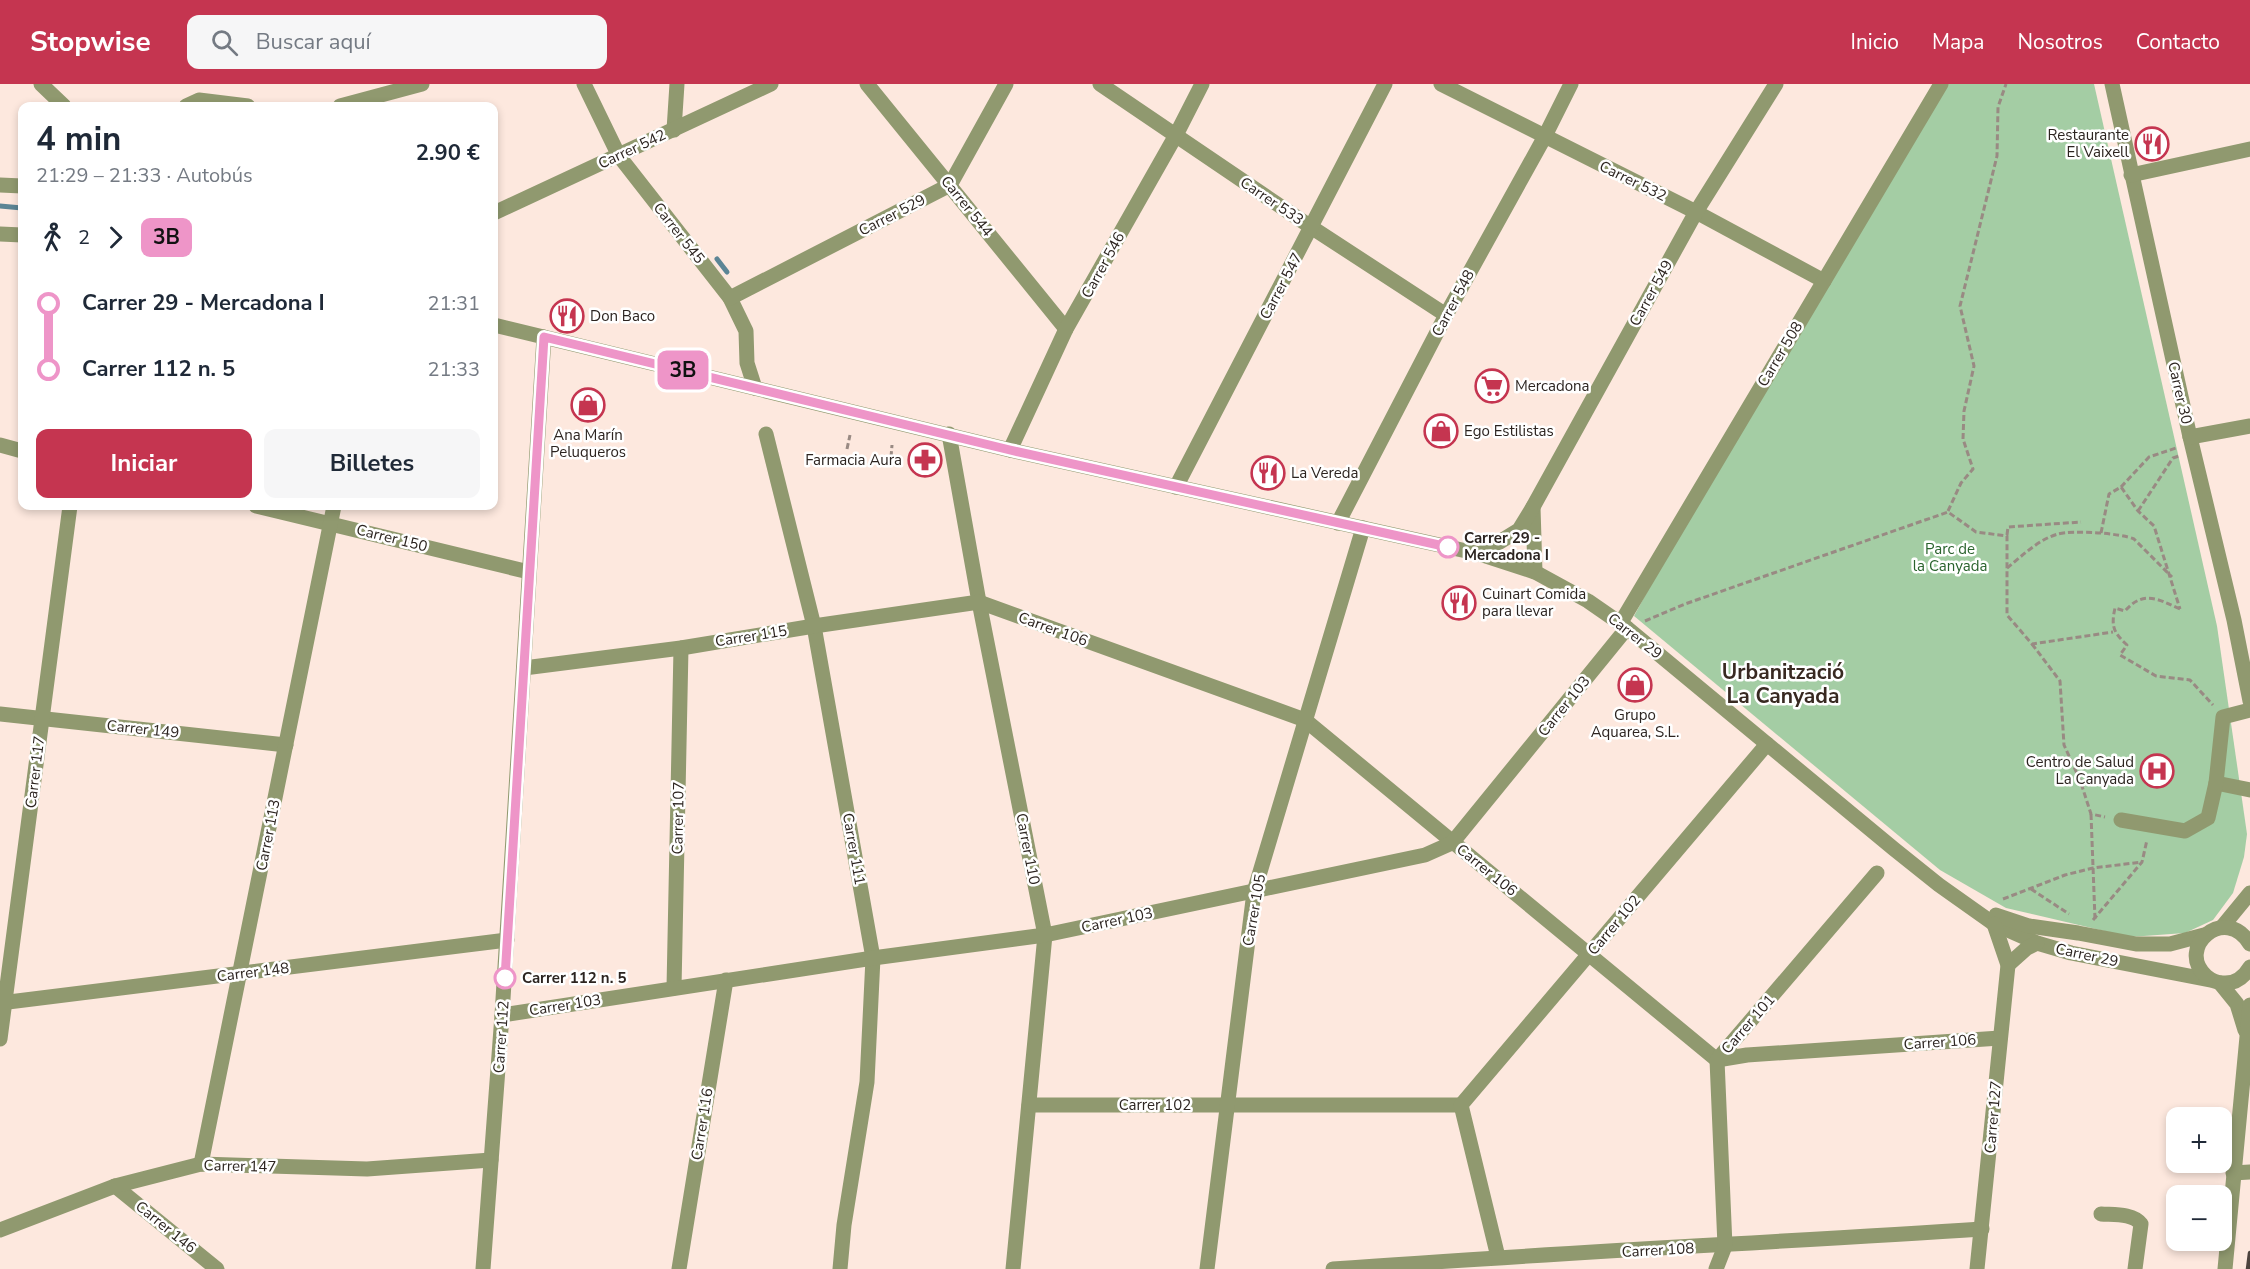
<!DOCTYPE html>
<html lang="es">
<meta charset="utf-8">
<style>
:root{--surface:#fff;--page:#f6f6f7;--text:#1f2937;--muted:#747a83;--accent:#c53550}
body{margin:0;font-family:"Nunito Sans",sans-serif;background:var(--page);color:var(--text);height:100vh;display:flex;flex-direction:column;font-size:22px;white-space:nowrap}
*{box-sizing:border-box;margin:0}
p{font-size:20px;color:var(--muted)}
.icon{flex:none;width:33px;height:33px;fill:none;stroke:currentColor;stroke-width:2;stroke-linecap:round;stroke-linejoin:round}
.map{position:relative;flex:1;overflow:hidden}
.drawer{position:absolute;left:18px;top:18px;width:480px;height:408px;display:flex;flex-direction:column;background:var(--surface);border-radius:12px;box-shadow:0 3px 9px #0003}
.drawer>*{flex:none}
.badge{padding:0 12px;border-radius:9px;font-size:21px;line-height:39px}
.fabs{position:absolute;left:2166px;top:1023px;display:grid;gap:12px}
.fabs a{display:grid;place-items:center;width:66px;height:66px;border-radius:12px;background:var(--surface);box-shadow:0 3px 9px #0003;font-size:30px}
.map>.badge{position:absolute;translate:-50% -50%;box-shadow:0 0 0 3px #fff}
.legs{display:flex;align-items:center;gap:9px;height:66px;padding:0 18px;font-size:20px}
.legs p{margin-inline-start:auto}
.headline{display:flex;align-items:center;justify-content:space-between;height:102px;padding:0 18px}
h1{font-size:33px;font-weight:700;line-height:45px}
.primary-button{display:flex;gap:12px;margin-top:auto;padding:12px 18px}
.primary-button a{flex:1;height:69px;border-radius:12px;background:var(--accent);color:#fff;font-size:24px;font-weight:700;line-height:69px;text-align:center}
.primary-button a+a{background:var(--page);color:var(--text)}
ul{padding:0 18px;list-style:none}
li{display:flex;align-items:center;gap:21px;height:66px;font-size:22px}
li i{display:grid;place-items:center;width:9px;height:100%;margin:0 8px;background:currentColor}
li i::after{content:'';width:15px;height:15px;margin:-8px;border:4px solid;border-radius:50%;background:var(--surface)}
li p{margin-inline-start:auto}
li:first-child i{background:linear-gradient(#0000 50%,currentColor 0)}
li:last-child i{background:linear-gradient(currentColor 50%,#0000 0)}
header{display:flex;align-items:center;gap:36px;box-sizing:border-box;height:84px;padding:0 30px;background:var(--accent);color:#fff}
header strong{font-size:28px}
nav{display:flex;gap:33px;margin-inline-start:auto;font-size:21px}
.search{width:420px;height:54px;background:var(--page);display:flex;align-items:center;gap:15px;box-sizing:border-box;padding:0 21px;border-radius:12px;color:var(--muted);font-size:22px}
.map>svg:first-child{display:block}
.green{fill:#a4cda4}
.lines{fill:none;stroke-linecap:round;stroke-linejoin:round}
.stream{stroke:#5c8595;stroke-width:5}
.path{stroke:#998a83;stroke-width:3;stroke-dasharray:6 3;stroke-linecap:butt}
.minor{stroke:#90996f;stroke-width:15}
.rail{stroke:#4d433e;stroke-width:4.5}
.line-1-casing{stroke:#fff;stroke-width:14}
.line-1{stroke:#ee95c8;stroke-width:9}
.stop-1-dot{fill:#fff;stroke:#ee95c8;stroke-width:3}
.labels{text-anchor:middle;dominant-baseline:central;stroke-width:5;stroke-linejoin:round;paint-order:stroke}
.poi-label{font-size:15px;fill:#2c2420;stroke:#fff;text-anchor:start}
.street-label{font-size:15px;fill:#2c2420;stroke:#fff}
.stop-label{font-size:15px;font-weight:bold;fill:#2c2420;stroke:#fff;text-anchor:start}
.park-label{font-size:15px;fill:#2a632d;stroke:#fff}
.district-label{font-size:21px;font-weight:bold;fill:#382921;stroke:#fff}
</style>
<header>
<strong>Stopwise</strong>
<div class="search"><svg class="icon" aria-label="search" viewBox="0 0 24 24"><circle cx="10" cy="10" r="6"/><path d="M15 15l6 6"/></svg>Buscar aquí</div>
<nav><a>Inicio</a><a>Mapa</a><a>Nosotros</a><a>Contacto</a></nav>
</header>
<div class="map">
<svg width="2250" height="1185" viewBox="0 0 2250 1185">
<rect width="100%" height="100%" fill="#fde8de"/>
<path class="green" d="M 1946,0 L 2094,0 L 2217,542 L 2247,750 L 2244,773 L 2233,809 L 2213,836 L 2185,849 L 2130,853 L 2006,824 L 1940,786 L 1634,532 L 1705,401 Z"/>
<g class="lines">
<g class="stream">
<path d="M 0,122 L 22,124"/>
<path d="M 717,175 L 727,188"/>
</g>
<g class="path">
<path d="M 847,365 L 850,351"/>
<path d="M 891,373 L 892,361"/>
<path d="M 2121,403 L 2149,373 L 2176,364"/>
<path d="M 1948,427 L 1961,399 L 1973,385 L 1963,355 L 1964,327 L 1974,282 L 1960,222 L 1997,72 L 1998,23 L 2006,0"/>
<path d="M 2138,427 L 2173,374 L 2179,372"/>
<path d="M 2101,449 L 2109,410 L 2121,403 L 2138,427 L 2154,442 L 2180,525"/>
<path d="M 2007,451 L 2008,443 L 2081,438"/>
<path d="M 2007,484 C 2022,472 2039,455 2058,450 C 2073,446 2120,449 2134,455 L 2172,493"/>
<path d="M 2180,525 C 2158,515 2143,506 2125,527 L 2115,524 C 2111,542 2113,548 2127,561 L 2120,571 L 2156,592 L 2190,596 L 2213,621"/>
<path d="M 1645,537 L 1685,520 L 1948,428 L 1976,448 L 2007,452 L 2007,531 L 2032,560 L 2113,548"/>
<path d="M 2032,560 L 2060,597 L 2064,661 L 2080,696 L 2091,730 L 2105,733"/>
<path d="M 2091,730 L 2095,835"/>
<path d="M 2031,805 L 2069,830"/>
<path d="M 2003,815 L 2065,791 L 2093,784 L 2142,778"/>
<path d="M 2093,836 L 2142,778 L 2147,756"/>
</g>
<g class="minor">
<path d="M 41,0 L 64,22"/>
<path d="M 584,0 L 619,72 L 730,214 L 746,247 L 747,279 L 755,304"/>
<path d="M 867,0 L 1066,245"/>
<path d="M 1100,0 L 1311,143 L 1446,231"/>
<path d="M 1441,0 L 1696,128 L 1824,197"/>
<path d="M 2112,0 L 2190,353 L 2234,536 L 2250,617"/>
<path d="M 186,22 L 199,16 L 248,22"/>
<path d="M 340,22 L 422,0"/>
<path d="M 674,46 L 677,0"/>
<path d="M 2131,91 L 2250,65"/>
<path d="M 0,101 L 22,102"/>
<path d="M 494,129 L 771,0"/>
<path d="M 0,150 L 22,151"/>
<path d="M 730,214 L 950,101 L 1006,0"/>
<path d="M 494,241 L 1010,366 L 1480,470 L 1535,488 L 1588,517 L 1627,544 L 1894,765 L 1939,801 L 1994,840 L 2037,859 L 2071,869 L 2210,896"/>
<path d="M 766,350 L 814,542 L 873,874 L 867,998 L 844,1141 L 840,1185"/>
<path d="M 949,350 L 979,518 L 1045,851 L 1013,1185"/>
<path d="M 2190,353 L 2250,342"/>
<path d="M 0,361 L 22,367"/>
<path d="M 1010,366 L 1066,245 L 1176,51 L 1202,0"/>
<path d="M 1176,403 L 1385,0"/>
<path d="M 256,422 L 529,488"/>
<path d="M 1533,423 L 1535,488"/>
<path d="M 1338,439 L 1446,231 L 1544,54 L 1571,0"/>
<path d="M 1480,470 L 1519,446 L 1533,423 L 1696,128 L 1776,0"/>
<path d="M 1620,540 L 1941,0"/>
<path d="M 524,584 L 681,564 L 814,542 L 979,518 L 1305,636 L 1717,976 L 1747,971 L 2000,954"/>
<path d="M 0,630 L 286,661"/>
<path d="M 2216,699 L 2250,706"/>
<path d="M 2121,736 L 2185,747 L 2208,734 L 2216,699 L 2223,633 L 2250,626"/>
<path d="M 1996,831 L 2029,842 L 2078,849 L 2136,860 L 2170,860 L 2204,851"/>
<path d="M 2222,843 L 2250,809"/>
<path d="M 2250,860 C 2225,819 2175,864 2206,892 C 2211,896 2216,899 2223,899 C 2235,900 2244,893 2250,883"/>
<path d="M 2008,881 L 2027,864 L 2037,859"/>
<path d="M 2220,899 L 2237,920 L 2245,946"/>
<path d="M 674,904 L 681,564"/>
<path d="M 0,919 L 507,856"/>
<path d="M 502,931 L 873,874 L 1045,851 L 1425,771 L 1452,759 L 1627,544"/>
<path d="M 0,955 L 70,422"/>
<path d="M 1029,1021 L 1461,1021"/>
<path d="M 201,1080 L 334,422"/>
<path d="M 2233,1089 L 2250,1088"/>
<path d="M 115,1102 L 217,1185"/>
<path d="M 2101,1130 C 2113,1131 2133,1129 2141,1140 L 2135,1185"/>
<path d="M 0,1146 L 115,1102 L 201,1080 L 367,1085 L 491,1076"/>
<path d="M 1498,1173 L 1461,1021 L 1767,660"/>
<path d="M 483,1185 L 502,931 L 544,253"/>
<path d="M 679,1185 L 726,896"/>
<path d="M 1207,1185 L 1254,808 L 1363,444"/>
<path d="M 1333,1185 C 1549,1169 1766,1159 1982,1145"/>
<path d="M 1716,1185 L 1725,1162 L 1717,976 L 1877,789"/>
<path d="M 1977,1185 L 2008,881 L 1994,840"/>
<path d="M 2225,1185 L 2250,921"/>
</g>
<path class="rail" d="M 2248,1185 L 2250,1169"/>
</g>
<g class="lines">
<g class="line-1-casing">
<path id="line-1" d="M 505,894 L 544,253 L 1010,366 L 1448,463"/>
</g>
<use href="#line-1" class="line-1"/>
</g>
<defs>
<g id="restaurant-ring" transform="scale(1.725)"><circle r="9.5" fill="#fff" stroke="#c53550" stroke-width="1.5"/><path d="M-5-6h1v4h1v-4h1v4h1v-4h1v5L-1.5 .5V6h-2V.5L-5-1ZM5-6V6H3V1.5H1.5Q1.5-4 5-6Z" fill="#c53550"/></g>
<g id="supermarket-ring" transform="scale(1.725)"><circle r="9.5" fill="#fff" stroke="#c53550" stroke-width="1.5"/><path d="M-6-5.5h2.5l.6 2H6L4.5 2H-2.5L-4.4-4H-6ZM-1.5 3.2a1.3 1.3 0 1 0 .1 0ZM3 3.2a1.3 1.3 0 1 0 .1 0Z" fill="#c53550"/></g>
<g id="shop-ring" transform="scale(1.725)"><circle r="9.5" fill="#fff" stroke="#c53550" stroke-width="1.5"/><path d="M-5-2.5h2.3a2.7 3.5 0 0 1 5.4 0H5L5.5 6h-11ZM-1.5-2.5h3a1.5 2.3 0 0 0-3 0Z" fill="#c53550"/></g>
<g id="pharmacy-ring" transform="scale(1.725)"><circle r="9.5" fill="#fff" stroke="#c53550" stroke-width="1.5"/><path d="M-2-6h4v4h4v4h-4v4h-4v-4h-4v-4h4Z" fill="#c53550"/></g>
<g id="hospital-ring" transform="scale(1.725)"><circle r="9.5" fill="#fff" stroke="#c53550" stroke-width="1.5"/><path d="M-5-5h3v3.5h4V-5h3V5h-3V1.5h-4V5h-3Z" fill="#c53550"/></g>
</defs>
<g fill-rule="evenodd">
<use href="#restaurant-ring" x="2152" y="60"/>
<use href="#restaurant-ring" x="567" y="232"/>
<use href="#supermarket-ring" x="1492" y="302"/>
<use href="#shop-ring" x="588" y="321"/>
<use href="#shop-ring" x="1441" y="347"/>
<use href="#pharmacy-ring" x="925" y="376"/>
<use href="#restaurant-ring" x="1268" y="389"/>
<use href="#restaurant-ring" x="1459" y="519"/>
<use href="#shop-ring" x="1635" y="601"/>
<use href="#hospital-ring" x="2157" y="687"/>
</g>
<g class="stop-1-dot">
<circle cx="1448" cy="463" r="10"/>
<circle cx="505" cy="894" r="10"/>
</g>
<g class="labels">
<g class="poi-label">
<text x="2129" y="51" text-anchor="end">Restaurante<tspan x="2129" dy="17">El Vaixell</tspan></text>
<text x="590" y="232">Don Baco</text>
<text x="1515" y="302">Mercadona</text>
<text x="1464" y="347">Ego Estilistas</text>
<text x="588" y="351" text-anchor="middle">Ana Marín<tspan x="588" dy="17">Peluqueros</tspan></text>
<text x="902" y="376" text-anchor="end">Farmacia Aura</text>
<text x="1291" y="389">La Vereda</text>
<text x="1482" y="510">Cuinart Comida<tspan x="1482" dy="17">para llevar</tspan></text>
<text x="1635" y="631" text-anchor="middle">Grupo<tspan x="1635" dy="17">Aquarea, S.L.</tspan></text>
<text x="2134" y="678" text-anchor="end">Centro de Salud<tspan x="2134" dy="17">La Canyada</tspan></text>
</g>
<g class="street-label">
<text transform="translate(632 65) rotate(-25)">Carrer 542</text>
<text transform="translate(1633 97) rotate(26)">Carrer 532</text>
<text transform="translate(1272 117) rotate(34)">Carrer 533</text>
<text transform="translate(967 122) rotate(51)">Carrer 544</text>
<text transform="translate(892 131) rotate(-27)">Carrer 529</text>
<text transform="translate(679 149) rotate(52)">Carrer 545</text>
<text transform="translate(1103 181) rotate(-61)">Carrer 546</text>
<text transform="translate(1281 202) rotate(-62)">Carrer 547</text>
<text transform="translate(1651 209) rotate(-61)">Carrer 549</text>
<text transform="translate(1453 219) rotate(-62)">Carrer 548</text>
<text transform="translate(1780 270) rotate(-59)">Carrer 508</text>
<text transform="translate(2180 309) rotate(77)">Carrer 30</text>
<text transform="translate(392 454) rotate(14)">Carrer 150</text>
<text transform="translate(1053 545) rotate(20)">Carrer 106</text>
<text transform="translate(751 552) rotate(-9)">Carrer 115</text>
<text transform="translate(1635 552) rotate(38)">Carrer 29</text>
<text transform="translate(1564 622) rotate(-51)">Carrer 103</text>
<text transform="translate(143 645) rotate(6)">Carrer 149</text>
<text transform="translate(35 688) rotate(-83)">Carrer 117</text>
<text transform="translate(678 734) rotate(-89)">Carrer 107</text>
<text transform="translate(268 751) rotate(-79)">Carrer 113</text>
<text transform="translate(854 765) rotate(80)">Carrer 111</text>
<text transform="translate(1028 765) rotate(79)">Carrer 110</text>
<text transform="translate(1487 786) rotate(39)">Carrer 106</text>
<text transform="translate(1254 826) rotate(-80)">Carrer 105</text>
<text transform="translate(1117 836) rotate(-12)">Carrer 103</text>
<text transform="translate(1614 841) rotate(-50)">Carrer 102</text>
<text transform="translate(2087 871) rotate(12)">Carrer 29</text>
<text transform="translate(253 888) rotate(-7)">Carrer 148</text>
<text transform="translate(565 921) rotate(-9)">Carrer 103</text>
<text transform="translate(1748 940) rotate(-49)">Carrer 101</text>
<text transform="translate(501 953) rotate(-86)">Carrer 112</text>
<text transform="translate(1940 958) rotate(-4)">Carrer 106</text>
<text x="1155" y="1021">Carrer 102</text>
<text transform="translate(1993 1033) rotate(-85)">Carrer 127</text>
<text transform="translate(702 1040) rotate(-81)">Carrer 116</text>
<text transform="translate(240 1082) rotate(1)">Carrer 147</text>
<text transform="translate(166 1143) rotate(39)">Carrer 146</text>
<text transform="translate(1658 1166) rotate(-3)">Carrer 108</text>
</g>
<g class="stop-label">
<text x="1464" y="454">Carrer 29 -<tspan x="1464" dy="17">Mercadona I</tspan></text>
<text x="522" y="894">Carrer 112 n. 5</text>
</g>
<g class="park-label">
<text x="1950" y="465">Parc de<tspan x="1950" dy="17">la Canyada</tspan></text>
</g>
<g class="district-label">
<text x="1783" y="588">Urbanització<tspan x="1783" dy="24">La Canyada</tspan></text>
</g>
</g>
</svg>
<div class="fabs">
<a>+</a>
<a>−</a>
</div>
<b class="badge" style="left:683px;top:286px;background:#ee95c8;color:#111">3B</b>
<section class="drawer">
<div class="headline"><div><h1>4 min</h1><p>21:29 – 21:33 · Autobús</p></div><b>2.90 €</b></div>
<div class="legs"><svg class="icon" aria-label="walk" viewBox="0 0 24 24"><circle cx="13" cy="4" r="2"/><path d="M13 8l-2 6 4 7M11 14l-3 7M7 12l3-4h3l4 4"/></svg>2<svg class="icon" aria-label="forward" viewBox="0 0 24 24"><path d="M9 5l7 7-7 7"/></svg><b class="badge" style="background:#ee95c8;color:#111">3B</b></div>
<ul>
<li><i style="color:#ee95c8"></i><b>Carrer 29 - Mercadona I</b><p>21:31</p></li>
<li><i style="color:#ee95c8"></i><b>Carrer 112 n. 5</b><p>21:33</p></li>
</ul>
<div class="primary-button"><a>Iniciar</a><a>Billetes</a></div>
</section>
</div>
